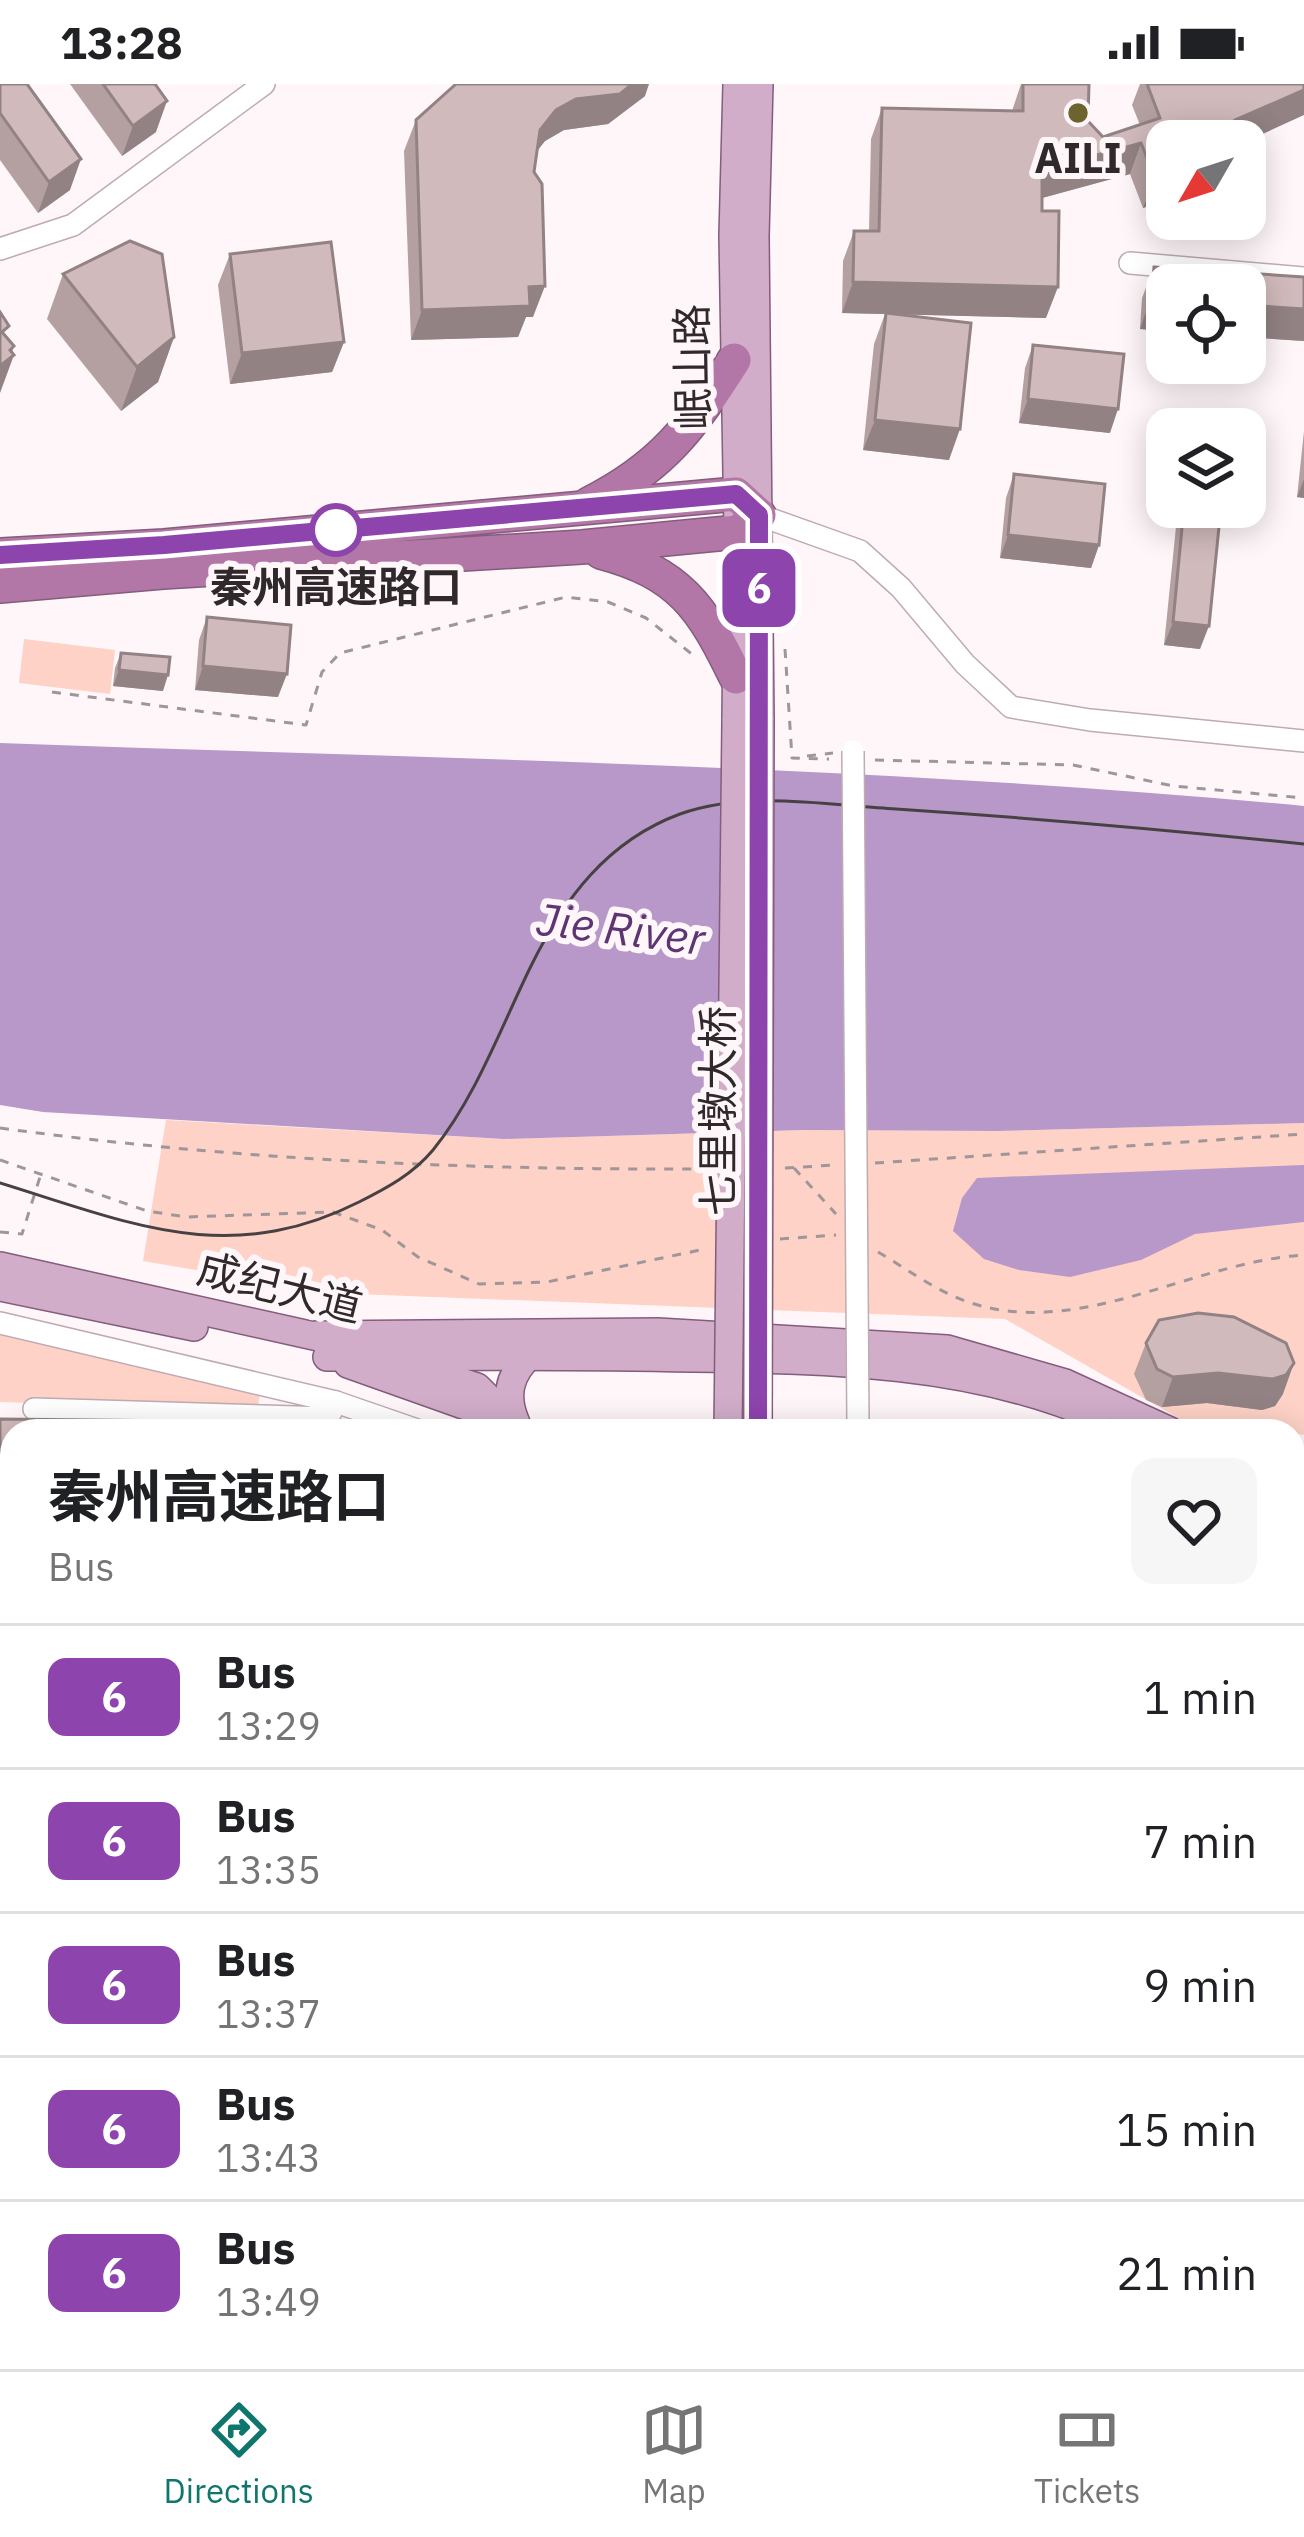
<!DOCTYPE html>
<meta charset="utf-8">
<style>
:root{--surface:#fff;--page:#f6f6f6;--text:#202124;--muted:#757577;--line:#e0e0e0;--accent:#0f766e}
body{margin:0;font-family:"IBM Plex Sans","Noto Sans SC",sans-serif;background:var(--page);color:var(--text);height:100vh;display:flex;flex-direction:column;font-size:45px;white-space:nowrap}
*{box-sizing:border-box;margin:0}
p{font-size:39px;color:var(--muted)}
.icon{flex:none;width:66px;height:66px;fill:none;stroke:currentColor;stroke-width:2;stroke-linecap:round;stroke-linejoin:round}
.map{position:relative;flex:1;overflow:hidden}
.side{position:absolute;left:0px;top:1335px;width:1305px;height:951px;display:flex;flex-direction:column;background:var(--surface);border-radius:36px 36px 0 0;box-shadow:0 6px 30px #0003}
.side>*{flex:none}
.badge{padding:0 24px;border-radius:18px;font-size:42px;line-height:78px}
.needle{width:78px;rotate:231deg}
.controls{position:absolute;left:1146px;top:36px;display:grid;gap:24px}
.controls a{display:grid;place-items:center;width:120px;height:120px;border-radius:24px;background:var(--surface);box-shadow:0 6px 30px #0003;font-size:60px}
.map>.badge{position:absolute;translate:-50% -50%;box-shadow:0 0 0 6px #fff}
.round{display:grid;place-items:center;flex:none;width:126px;height:126px;border-radius:24px;background:var(--page)}
.summary{display:flex;align-items:center;justify-content:space-between;height:204px;padding:0 48px}
h1{font-size:57px;font-weight:700;line-height:90px}
ul{padding:0;list-style:none}
li{display:flex;align-items:center;gap:36px;height:144px;padding:0 48px;border-top:3px solid var(--line)}
li div{flex:1}
li b{display:block;font-size:45px}
li em{font-style:normal}
li .badge{min-width:132px;font-weight:700;text-align:center}
.status{display:flex;justify-content:space-between;align-items:center;height:84px;padding:0 60px;background:var(--surface);direction:ltr}
.status svg{height:33px;fill:currentColor}
.tab-bar{display:flex;justify-content:space-around;align-items:center;height:168px;border-top:3px solid var(--line);background:var(--surface);font-size:33px;color:var(--muted)}
.tab-bar a{display:grid;justify-items:center;gap:6px}
.tab-bar .selected{color:var(--accent)}
.map>svg:first-child{display:block}
.green{fill:#fed2c6}
.water{fill:#b798c9}
.lines{fill:none;stroke-linecap:round;stroke-linejoin:round}
.minor-casing{stroke:#bfabb2;stroke-width:24}
.major-casing{stroke:#845c7c;stroke-width:30}
.highway-casing{stroke:#845c7c;stroke-width:36}
.path{stroke:#9f9699;stroke-width:3;stroke-dasharray:9 9;stroke-linecap:butt}
.minor{stroke:#fff;stroke-width:21}
.major{stroke:#d1adca;stroke-width:27}
.highway{stroke:#b277a7;stroke-width:33}
.tram{stroke:#484143;stroke-width:3}
.minor-bridge-casing{stroke:#bfabb2;stroke-width:24;stroke-linecap:butt}
.major-bridge-casing{stroke:#845c7c;stroke-width:30;stroke-linecap:butt}
.minor-bridge{stroke:#fff;stroke-width:21}
.major-bridge{stroke:#d1adca;stroke-width:27}
.wall{fill:#b4a0a1}
.shaded-wall{fill:#928283}
.building{fill:#d1babb;stroke:#928283;stroke-width:3}
.line-casing{stroke:#fff;stroke-width:27}
.line{stroke:#8e44ad;stroke-width:18}
.poi-dot{fill:#6e622f;stroke:#fff6f9;stroke-width:4.5}
.stop-dot{fill:#fff;stroke:#8e44ad;stroke-width:6}
.labels{text-anchor:middle;dominant-baseline:central;stroke-width:12;stroke-linejoin:round;paint-order:stroke}
.poi-label{font-size:42px;font-weight:bold;fill:#30292b;stroke:#fff6f9}
.street-label{font-size:42px;fill:#30292b;stroke:#fff6f9}
.stop-label{font-size:42px;font-weight:bold;fill:#30292b;stroke:#fff6f9}
.water-label{font-size:45px;font-style:italic;fill:#5e3573;stroke:#fff6f9}
</style>
<div class="status"><b>13:28</b><svg viewBox="0 0 49 12"><path d="M0 12V9h3v3zM5 12V6h3v6zM10 12V3h3v9zM15 12V0h3v12zM26 1h20v11H26zM47 4h2v5h-2z"/></svg></div>
<div class="map">
<svg width="1304" height="2285" viewBox="0 0 1304 2285">
<rect width="100%" height="100%" fill="#fff6f9"/>
<g class="green">
<path d="M 24,555 L 115,566 L 110,610 L 19,599 Z"/>
<path d="M 166,1036 L 504,1055 L 803,1046 L 997,1047 L 1304,1039 L 1304,1351 L 1180,1335 L 1005,1235 L 331,1209 L 143,1177 Z"/>
<path d="M 0,1232 L 263,1293 L 257,1326 L 0,1318 Z"/>
</g>
<g class="water">
<path d="M 0,659 C 435,675 871,681 1304,722 L 1304,1039 L 997,1047 L 803,1046 L 504,1055 L 43,1028 L 0,1021 Z"/>
<path d="M 1304,1081 L 1304,1138 L 1195,1150 L 1141,1176 L 1070,1193 L 1019,1186 L 984,1175 L 953,1147 L 962,1114 L 977,1094 Z"/>
</g>
<g class="lines">
<g class="minor-casing">
<g id="minor">
<path d="M 0,165 L 73,141 L 264,0"/>
<path d="M 1130,179 L 1304,194"/>
<path d="M 759,431 L 860,467 L 901,504 L 965,580 L 1011,623 L 1090,636 L 1304,657"/>
<path d="M 0,1239 L 336,1318 L 420,1347"/>
<path d="M 34,1325 L 328,1334 L 336,1318"/>
<path d="M 0,1647 L 12,1665"/>
<path d="M 0,1914 L 12,1934"/>
<path d="M 0,1974 L 12,1961"/>
<path d="M 339,2285 L 356,2274"/>
<path d="M 567,2285 L 584,2274"/>
</g>
</g>
<g class="major-casing">
<g id="major">
<path d="M 759,0 L 755,152 L 760,636"/>
<path d="M 736,637 L 738,448 L 733,152 L 737,0"/>
<path d="M 0,1182 L 332,1256"/>
<path d="M 0,1203 L 194,1243"/>
<path d="M 316,1251 L 658,1248 L 947,1265 L 1065,1299 L 1170,1347"/>
<path d="M 327,1273 C 450,1272 571,1271 693,1274 C 829,1276 971,1278 1097,1333"/>
<path d="M 403,1279 L 477,1303 L 521,1347"/>
<path d="M 348,1280 L 472,1324 L 495,1347"/>
<path d="M 516,1339 C 504,1312 509,1290 531,1270"/>
<path d="M 1293,1381 L 1304,1383"/>
<path d="M 1048,2274 L 1058,2285"/>
<path d="M 1087,2274 L 1096,2285"/>
</g>
</g>
<g class="highway-casing">
<g id="highway">
<path d="M 589,420 C 662,383 691,344 734,276"/>
<path d="M 601,468 C 680,489 702,523 736,593"/>
<path d="M 0,471 L 164,462 L 736,410 L 759,431 L 738,448 L 582,463 L 163,488 L 0,502"/>
</g>
</g>
<g class="path">
<path d="M 785,565 L 792,674 L 829,675"/>
<path d="M 52,608 L 306,641 L 322,588 L 340,569 L 566,513 L 608,518 L 646,534 L 693,571"/>
<path d="M 807,672 L 833,669"/>
<path d="M 875,676 L 1073,681 L 1173,702 L 1304,714"/>
<path d="M 0,1044 C 233,1076 468,1086 703,1085"/>
<path d="M 0,1076 L 147,1127 L 186,1133 L 333,1128 L 382,1146 L 418,1173 L 479,1200 L 547,1198 L 705,1165"/>
<path d="M 875,1079 L 1304,1050"/>
<path d="M 785,1084 L 835,1081"/>
<path d="M 794,1084 L 836,1130"/>
<path d="M 0,1148 L 22,1150 L 40,1093"/>
<path d="M 780,1155 L 836,1151"/>
<path d="M 878,1168 C 907,1185 936,1207 968,1218 C 1080,1256 1191,1178 1304,1171"/>
</g>
<use href="#minor" class="minor"/>
<use href="#major" class="major"/>
<use href="#highway" class="highway"/>
<path class="tram" d="M 0,1099 C 130,1139 228,1184 359,1118 C 387,1104 413,1090 433,1066 C 476,1013 501,943 531,882 C 564,815 607,757 680,730 C 747,706 827,721 896,725 C 1033,734 1168,746 1304,760"/>
<g class="minor-bridge-casing">
<path id="minor-bridge" d="M 853,667 L 858,1340"/>
</g>
<g class="major-bridge-casing">
<g id="major-bridge">
<path d="M 728,1347 L 736,637"/>
<path d="M 758,1347 L 760,636"/>
</g>
</g>
<use href="#minor-bridge" class="minor-bridge"/>
<use href="#major-bridge" class="major-bridge"/>
</g>
<g class="wall">
<path d="M 0,0 L 70,106 L 38,129 L 0,76 Z"/>
<path d="M 70,0 L 155,0 L 156,48 L 122,72 Z"/>
<path d="M 1021,0 L 1089,0 L 1088,37 L 1103,53 L 1140,41 L 1132,21 L 1140,0 L 1304,0 L 1245,58 L 1167,115 L 1143,124 L 1130,90 L 1042,114 L 1046,234 L 889,230 L 949,376 L 863,366 L 874,260 L 885,230 L 842,229 L 843,177 L 854,147 L 869,147 L 871,55 L 882,24 L 1012,27 Z"/>
<path d="M 645,12 L 608,40 L 564,46 L 545,57 L 537,67 L 534,88 L 533,233 L 526,233 L 518,253 L 411,256 L 404,67 L 416,36 Z"/>
<path d="M 230,170 L 344,258 L 332,288 L 230,300 L 218,201 Z"/>
<path d="M 1154,183 L 1304,193 L 1304,257 L 1245,253 L 1245,201 L 1167,201 L 1167,247 L 1140,245 L 1142,214 Z"/>
<path d="M 63,190 L 174,253 L 158,298 L 121,327 L 47,235 Z"/>
<path d="M 1033,261 L 1110,349 L 1019,339 L 1025,284 Z"/>
<path d="M 1304,347 L 1304,414 L 1297,413 Z"/>
<path d="M 1014,390 L 1099,461 L 1091,484 L 1000,474 L 1006,414 Z"/>
<path d="M 1178,423 L 1221,423 L 1200,565 L 1164,561 Z"/>
<path d="M 207,533 L 278,613 L 195,606 L 199,556 Z"/>
<path d="M 121,569 L 163,607 L 113,602 L 115,584 Z"/>
<path d="M 1146,1259 L 1283,1310 L 1275,1322 L 1262,1326 L 1207,1319 L 1162,1323 L 1146,1316 L 1134,1290 Z"/>
<path d="M 0,1335 L 12,1347 L 12,1571 L 0,1550 Z"/>
<path d="M 1293,1545 L 1304,1560 L 1304,1767 L 1293,1753 Z"/>
<path d="M 12,1768 L 12,1851 L 0,1831 L 0,1775 Z"/>
<path d="M 1293,1965 L 1304,1971 L 1304,2053 L 1293,2039 Z"/>
<path d="M 1201,2274 L 1293,2274 L 1304,2285 L 1209,2285 Z"/>
</g>
<g class="shaded-wall">
<path d="M 632,0 L 649,0 L 645,12 L 608,40 L 564,46 L 545,57 L 529,77 L 540,46 L 556,26 L 576,15 Z"/>
<path d="M 1304,6 L 1304,31 L 1245,58 L 1235,36 Z"/>
<path d="M 167,17 L 156,48 L 122,72 L 133,42 Z"/>
<path d="M 1141,59 L 1130,90 L 1031,117 L 1042,86 Z"/>
<path d="M 81,75 L 70,106 L 38,129 L 49,98 Z"/>
<path d="M 1167,89 L 1167,115 L 1143,124 L 1155,94 Z"/>
<path d="M 853,198 L 1058,203 L 1046,234 L 842,229 Z"/>
<path d="M 545,202 L 533,233 L 526,233 L 518,253 L 411,256 L 422,226 L 529,203 Z"/>
<path d="M 1151,214 L 1167,216 L 1167,247 L 1140,245 Z"/>
<path d="M 1245,221 L 1304,225 L 1304,257 L 1245,253 Z"/>
<path d="M 174,253 L 158,298 L 121,327 L 137,283 Z"/>
<path d="M 344,258 L 332,288 L 230,300 L 242,269 Z"/>
<path d="M 14,262 L 10,274 L 14,271 L 0,309 L 0,282 Z"/>
<path d="M 1028,315 L 1118,325 L 1110,349 L 1019,339 Z"/>
<path d="M 875,336 L 960,345 L 949,376 L 863,366 Z"/>
<path d="M 1304,395 L 1304,414 L 1297,413 Z"/>
<path d="M 1008,451 L 1099,461 L 1091,484 L 1000,474 Z"/>
<path d="M 1173,538 L 1209,542 L 1200,565 L 1164,561 Z"/>
<path d="M 203,582 L 287,590 L 278,613 L 195,606 Z"/>
<path d="M 119,586 L 168,591 L 163,607 L 113,602 Z"/>
<path d="M 1294,1279 L 1283,1310 L 1275,1322 L 1262,1326 L 1207,1319 L 1162,1323 L 1173,1293 Z"/>
</g>
<g class="building">
<path d="M 0,0 L 27,0 L 81,75 L 49,98 L 0,29 Z"/>
<path d="M 103,0 L 155,0 L 167,17 L 133,42 Z"/>
<path d="M 456,0 L 632,0 L 620,10 L 576,15 L 556,26 L 540,46 L 534,88 L 542,100 L 545,202 L 529,203 L 530,222 L 422,226 L 416,36 Z"/>
<path d="M 1023,0 L 1089,0 L 1088,37 L 1103,53 L 1160,34 L 1147,0 L 1304,0 L 1304,6 L 1235,36 L 1244,57 L 1167,57 L 1167,89 L 1155,94 L 1141,59 L 1042,86 L 1042,127 L 1059,127 L 1058,203 L 853,198 L 854,147 L 879,147 L 882,24 L 1023,27 Z"/>
<path d="M 130,157 L 162,170 L 174,253 L 137,283 L 63,190 Z"/>
<path d="M 331,158 L 344,258 L 242,269 L 230,170 Z"/>
<path d="M 1154,183 L 1304,193 L 1304,225 L 1245,221 L 1245,201 L 1167,201 L 1167,216 L 1151,214 Z"/>
<path d="M 0,228 L 9,242 L 2,248 L 14,262 L 10,266 L 14,271 L 0,282 Z"/>
<path d="M 886,229 L 971,239 L 960,345 L 875,336 Z"/>
<path d="M 1033,261 L 1124,270 L 1118,325 L 1028,315 Z"/>
<path d="M 1014,390 L 1105,400 L 1099,461 L 1008,451 Z"/>
<path d="M 1184,423 L 1221,423 L 1209,542 L 1173,538 Z"/>
<path d="M 207,533 L 291,541 L 287,590 L 203,582 Z"/>
<path d="M 121,569 L 170,573 L 168,591 L 119,586 Z"/>
<path d="M 1198,1229 L 1234,1233 L 1286,1259 L 1294,1279 L 1286,1291 L 1273,1295 L 1218,1289 L 1173,1293 L 1157,1285 L 1146,1259 L 1159,1236 Z"/>
<path d="M 0,1335 L 376,1339 L 381,1347 L 12,1347 L 12,1521 L 0,1500 Z"/>
<path d="M 1293,1545 L 1304,1560 L 1304,1722 L 1293,1708 Z"/>
<path d="M 12,1768 L 12,1813 L 0,1793 L 0,1775 Z"/>
<path d="M 1297,1962 L 1304,1971 L 1304,2018 L 1293,2005 L 1293,1965 Z"/>
<path d="M 1293,2255 L 1304,2269 L 1304,2285 L 1245,2285 L 1236,2274 L 1293,2274 Z"/>
</g>
<g class="lines">
<g class="line-casing">
<path id="line" d="M 0,471 L 164,461 L 736,410 L 759,431 L 758,1347"/>
</g>
<use href="#line" class="line"/>
</g>
<circle class="poi-dot" cx="1078" cy="29" r="12"/>
<circle class="stop-dot" cx="336" cy="446" r="24"/>
<g class="labels">
<g class="poi-label">
<text x="1078" y="73">AILI</text>
</g>
<g class="street-label">
<text transform="translate(692 283) rotate(-91)">岷山路</text>
<text transform="translate(717 1027) rotate(-90)">七里墩大桥</text>
<text transform="translate(280 1203) rotate(14)">成纪大道</text>
</g>
<g class="stop-label">
<text x="336" y="502">秦州高速路口</text>
</g>
<g class="water-label">
<text transform="translate(621 844) rotate(7)">Jie River</text>
</g>
</g>
</svg>
<div class="controls">
<a><svg class="needle" viewBox="-14 -14 28 28"><path d="M0-13l5 13h-10z" fill="#e53935"/><path d="M0 13l5-13h-10z" fill="#757577"/></svg></a>
<a><svg class="icon" aria-label="locate" viewBox="0 0 24 24"><circle cx="12" cy="12" r="6"/><path d="M12 2v4M12 18v4M2 12h4M18 12h4"/></svg></a>
<a><svg class="icon" aria-label="layers" viewBox="0 0 24 24"><path d="M12 4l9 5-9 5-9-5zM3 14l9 5 9-5"/></svg></a>
</div>
<b class="badge" style="left:759px;top:504px;background:#8e44ad;color:#fff">6</b>
<section class="side">
<div class="summary"><div><h1>秦州高速路口</h1><p>Bus</p></div><a class="round"><svg class="icon" aria-label="heart" viewBox="0 0 24 24"><path d="M12 20l-8-8c-3-5 5-10 8-4 3-6 11-1 8 4z"/></svg></a></div>
<ul>
<li><span class="badge" style="background:#8e44ad;color:#fff">6</span><div><b>Bus</b><p>13:29</p></div><em>1 min</em></li>
<li><span class="badge" style="background:#8e44ad;color:#fff">6</span><div><b>Bus</b><p>13:35</p></div><em>7 min</em></li>
<li><span class="badge" style="background:#8e44ad;color:#fff">6</span><div><b>Bus</b><p>13:37</p></div><em>9 min</em></li>
<li><span class="badge" style="background:#8e44ad;color:#fff">6</span><div><b>Bus</b><p>13:43</p></div><em>15 min</em></li>
<li><span class="badge" style="background:#8e44ad;color:#fff">6</span><div><b>Bus</b><p>13:49</p></div><em>21 min</em></li>
</ul>
</section>
</div>
<nav class="tab-bar">
<a class="selected"><svg class="icon" aria-label="directions" viewBox="0 0 24 24"><path d="M12 3l9 9-9 9-9-9zM9 14v-3h6M13 9l2 2-2 2"/></svg>Directions</a>
<a><svg class="icon" aria-label="map" viewBox="0 0 24 24"><path d="M3 6l6-2 6 2 6-2v14l-6 2-6-2-6 2zM9 4v14M15 6v14"/></svg>Map</a>
<a><svg class="icon" aria-label="tickets" viewBox="0 0 24 24"><path d="M3 7h18v10H3zM15 7v10"/></svg>Tickets</a>
</nav>
